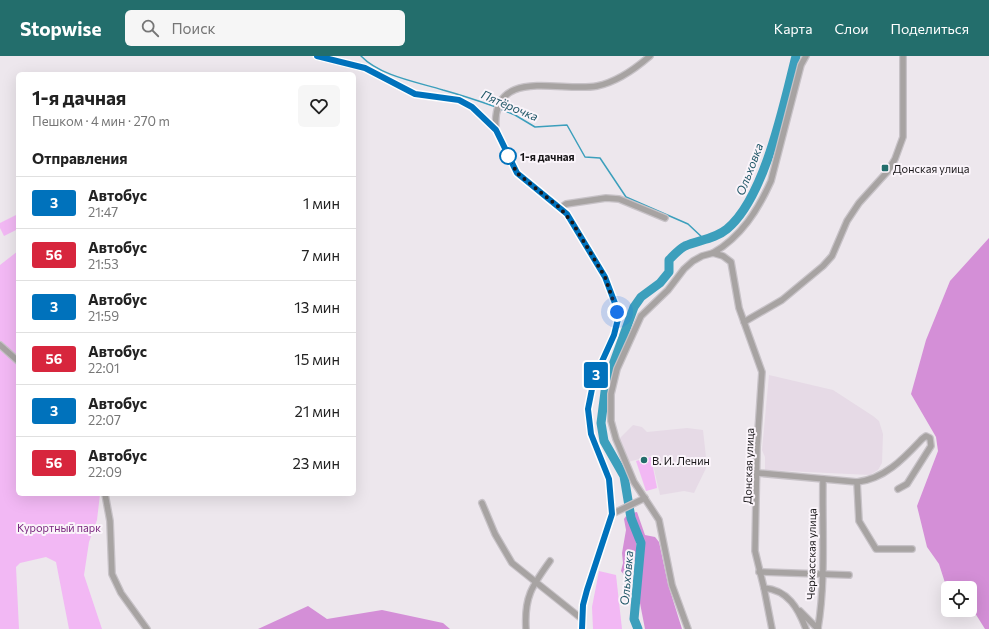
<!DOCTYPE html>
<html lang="ru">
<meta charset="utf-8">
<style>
:root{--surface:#fff;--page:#f6f6f6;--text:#222;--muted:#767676;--line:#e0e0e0;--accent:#236e6c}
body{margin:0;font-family:Commissioner,sans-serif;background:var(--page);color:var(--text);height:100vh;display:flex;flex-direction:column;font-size:15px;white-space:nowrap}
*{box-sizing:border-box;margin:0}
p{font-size:13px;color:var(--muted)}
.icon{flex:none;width:22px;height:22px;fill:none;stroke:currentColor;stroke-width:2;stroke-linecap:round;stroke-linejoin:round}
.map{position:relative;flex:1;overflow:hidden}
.side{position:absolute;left:16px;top:16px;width:340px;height:424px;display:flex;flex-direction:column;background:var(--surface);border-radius:6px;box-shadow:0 4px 16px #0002}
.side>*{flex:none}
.badge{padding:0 8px;border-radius:3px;font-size:14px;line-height:26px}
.buttons{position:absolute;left:941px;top:525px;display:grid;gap:8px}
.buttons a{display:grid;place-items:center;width:36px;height:36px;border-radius:6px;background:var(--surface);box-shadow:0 4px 16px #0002;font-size:20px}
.you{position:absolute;width:20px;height:20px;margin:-10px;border:3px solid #fff;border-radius:50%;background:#1a73e8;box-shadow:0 0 0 6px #1a73e833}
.map>.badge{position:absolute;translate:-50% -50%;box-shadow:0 0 0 2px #fff}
h2{padding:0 16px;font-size:15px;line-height:36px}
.round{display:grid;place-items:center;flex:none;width:42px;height:42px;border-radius:6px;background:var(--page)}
.summary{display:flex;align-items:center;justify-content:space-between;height:68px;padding:0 16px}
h1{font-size:19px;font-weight:700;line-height:30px}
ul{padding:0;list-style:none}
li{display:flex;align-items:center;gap:12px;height:52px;padding:0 16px;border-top:1px solid var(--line)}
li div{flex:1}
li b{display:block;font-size:15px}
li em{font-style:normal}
li .badge{min-width:44px;font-weight:700;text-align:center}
header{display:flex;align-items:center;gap:24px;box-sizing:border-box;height:56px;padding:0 20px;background:var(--accent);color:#fff}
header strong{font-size:19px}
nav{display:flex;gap:22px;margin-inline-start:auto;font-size:14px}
.search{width:280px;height:36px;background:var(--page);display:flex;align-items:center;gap:10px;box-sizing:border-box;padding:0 14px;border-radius:6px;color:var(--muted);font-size:15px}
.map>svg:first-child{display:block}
.built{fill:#e6dae6}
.green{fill:#f2b8f4}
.forest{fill:#d48fd7}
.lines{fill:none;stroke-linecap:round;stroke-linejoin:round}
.stream{stroke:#3c9fbc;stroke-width:1.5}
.river{stroke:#3c9fbc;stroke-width:9}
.minor-casing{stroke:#c7c2c7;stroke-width:8}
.minor{stroke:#a7a3a2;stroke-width:5.5}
.line-casing{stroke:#fff;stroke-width:9}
.line{stroke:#0072bc;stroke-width:6}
.walk{stroke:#191719;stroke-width:4;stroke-dasharray:0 7.2}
.stop-dot{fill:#fff;stroke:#0072bc;stroke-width:2}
.poi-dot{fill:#236e6c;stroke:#faf4fa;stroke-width:1.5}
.labels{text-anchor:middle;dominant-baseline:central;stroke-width:4;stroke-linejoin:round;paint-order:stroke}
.stop-label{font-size:11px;font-weight:bold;fill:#191719;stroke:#faf4fa;text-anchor:start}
.poi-label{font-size:11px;fill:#191719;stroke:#faf4fa;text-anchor:start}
.street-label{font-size:11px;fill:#191719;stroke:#faf4fa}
.park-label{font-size:11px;fill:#7a297f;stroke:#faf4fa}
.water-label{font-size:12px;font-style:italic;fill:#235969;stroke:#faf4fa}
</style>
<header>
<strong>Stopwise</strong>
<div class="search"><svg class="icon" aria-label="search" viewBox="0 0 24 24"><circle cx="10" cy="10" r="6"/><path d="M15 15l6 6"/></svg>Поиск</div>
<nav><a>Карта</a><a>Слои</a><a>Поделиться</a></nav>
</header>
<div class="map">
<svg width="989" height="573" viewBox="0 0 989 573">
<rect width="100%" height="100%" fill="#ede7ed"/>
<g class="built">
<path d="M 769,319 L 833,334 L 873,360 L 879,365 L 883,378 L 882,407 L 878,414 L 870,419 L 765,414 L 765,401 L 762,394 Z"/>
<path d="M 633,369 L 642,371 L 647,376 L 687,372 L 703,374 L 707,410 L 694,437 L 684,435 L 660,439 L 651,400 L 628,406 L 618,384 Z"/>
</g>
<g class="green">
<path d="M 18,158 L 18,173 L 4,180 L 0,172 L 0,167 Z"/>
<path d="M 18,195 L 18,438 L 100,438 L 97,464 L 89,486 L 84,519 L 102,573 L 69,573 L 56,506 L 46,501 L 20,507 L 16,511 L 19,573 L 0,573 L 0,209 Z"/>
<path d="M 651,401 L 657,432 L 646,435 L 636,405 Z"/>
<path d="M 599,515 L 616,519 L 622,573 L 593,573 L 592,551 Z"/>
</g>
<g class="forest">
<path d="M 989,182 L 989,573 L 985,573 L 970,549 L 970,532 L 949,532 L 946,530 L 939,508 L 927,491 L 917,450 L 938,395 L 936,381 L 911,338 L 926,284 L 950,225 Z"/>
<path d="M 637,456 L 645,479 L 655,481 L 659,486 L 668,528 L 682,573 L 645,573 L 639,542 L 644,490 L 632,457 Z"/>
<path d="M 626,460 C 633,469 638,486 636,498 C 635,505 631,512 629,519 L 625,520 L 621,515 L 623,507 L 622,497 L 626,474 L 624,463 Z"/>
<path d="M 308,550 L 327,563 L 382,554 L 443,567 L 450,573 L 258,573 Z"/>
</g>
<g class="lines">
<g class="stream">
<path d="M 361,0 C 380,20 417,26 443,34 C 461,39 479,45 496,51"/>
<path d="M 500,53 L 515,59 L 535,71 L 567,69 L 585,101 L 600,102 L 626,141 L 688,168 L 705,184"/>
</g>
<path class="river" d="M 638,573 L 634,563 L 641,487 L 631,462 L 624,420 L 604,385 L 601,367 L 606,328 L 634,251 L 641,241 L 660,227 L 669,216 L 669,204 C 674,199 679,193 685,190 C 699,184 715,183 727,173 C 765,142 784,47 796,0"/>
<g class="minor-casing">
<g id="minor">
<path d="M 317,0 L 365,12 L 415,38 L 459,44 L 472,51 L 496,74 L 517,117 L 567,158 L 605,221 L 616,250 L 618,263 L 614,279 L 594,323 L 588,353 L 591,378 L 609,423 L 612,458 L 587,534 L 583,549 L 582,573"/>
<path d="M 496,74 C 490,9 561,37 597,30 C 617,26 635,13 650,0"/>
<path d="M 560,152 L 566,148 L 606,142 L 619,143 L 665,162"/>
<path d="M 713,197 C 741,181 758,154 771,125 L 801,9 L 806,0"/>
<path d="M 744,266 L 782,244 L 823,210 L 832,200 L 847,165 L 859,147 L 888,115 L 895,103 L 903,81 L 903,0"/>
<path d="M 0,289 L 18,305"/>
<path d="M 758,417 L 857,426 C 885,423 904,402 922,383 L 926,380 L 930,382 L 931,390 L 907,428 L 898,433"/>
<path d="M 857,426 L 859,465 L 876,493 L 912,493"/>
<path d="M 105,438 L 110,465 L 112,518 L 121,537 L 147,573"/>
<path d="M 482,447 L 495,478 L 512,507 L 582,563"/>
<path d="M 612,458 L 645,442"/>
<path d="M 759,516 L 849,519"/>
<path d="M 764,532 L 772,573"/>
<path d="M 800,555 L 818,573"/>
<path d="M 818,572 C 826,524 822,472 823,423"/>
<path d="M 526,573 C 524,541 532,530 550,505"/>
<path d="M 688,573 L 672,529 L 659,464 L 634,426 L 616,383 L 611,365 L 611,338 L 617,313 L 641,260 L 668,234 L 684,213 L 693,205 L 702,200 L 713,197 L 723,200 L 731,206 L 739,252 L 762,316 L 757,391 L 755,495 L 764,532 C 788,534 798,552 806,573"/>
</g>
</g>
<use href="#minor" class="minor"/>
</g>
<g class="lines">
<g class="line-casing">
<path id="line" d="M 317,0 L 365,12 L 415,38 L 459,44 L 472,51 L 496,74 L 517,117 L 567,158 L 605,221 L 616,250 L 618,263 L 614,279 L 594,323 L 588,353 L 591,378 L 609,423 L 612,458 L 587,534 L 583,549 L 582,573"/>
</g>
<use href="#line" class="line"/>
<path class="walk" d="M 508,100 L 517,117 L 560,152 L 572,166 L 605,221 L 617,256"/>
</g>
<circle class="stop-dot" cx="508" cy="100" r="8"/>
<g class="poi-dot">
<rect x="881" y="108" width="8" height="8" rx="2"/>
<circle cx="644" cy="404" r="4"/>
</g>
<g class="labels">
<g class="stop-label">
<text x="520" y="100">1-я дачная</text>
</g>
<g class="poi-label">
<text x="893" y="112">Донская улица</text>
<text x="652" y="404">В. И. Ленин</text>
</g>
<g class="street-label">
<text transform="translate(748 410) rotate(-88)">Донская улица</text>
<text transform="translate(811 498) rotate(-89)">Черкасская улица</text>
</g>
<g class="park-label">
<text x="59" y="471">Курортный парк</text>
</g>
<g class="water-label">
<text transform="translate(510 49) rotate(23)">Пятёрочка</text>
<text transform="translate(749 113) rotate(-69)">Ольховка</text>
<text transform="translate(626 522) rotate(-85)">Ольховка</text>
</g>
</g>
</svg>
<div class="buttons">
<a><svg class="icon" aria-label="locate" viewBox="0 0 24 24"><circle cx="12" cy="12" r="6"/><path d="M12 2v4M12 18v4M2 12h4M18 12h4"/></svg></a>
</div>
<div class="you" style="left:617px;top:256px"></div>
<b class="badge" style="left:596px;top:319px;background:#0072bc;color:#fff">3</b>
<section class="side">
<div class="summary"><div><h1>1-я дачная</h1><p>Пешком · 4 мин · 270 m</p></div><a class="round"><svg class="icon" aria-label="heart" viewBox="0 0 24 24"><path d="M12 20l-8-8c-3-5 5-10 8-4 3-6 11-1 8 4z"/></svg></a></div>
<h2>Отправления</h2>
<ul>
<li><span class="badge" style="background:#0072bc;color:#fff">3</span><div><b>Автобус</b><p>21:47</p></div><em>1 мин</em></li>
<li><span class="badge" style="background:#d7263d;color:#fff">56</span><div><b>Автобус</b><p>21:53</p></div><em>7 мин</em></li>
<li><span class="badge" style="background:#0072bc;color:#fff">3</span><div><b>Автобус</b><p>21:59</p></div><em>13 мин</em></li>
<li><span class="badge" style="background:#d7263d;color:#fff">56</span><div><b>Автобус</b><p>22:01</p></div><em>15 мин</em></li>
<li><span class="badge" style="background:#0072bc;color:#fff">3</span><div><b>Автобус</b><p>22:07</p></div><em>21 мин</em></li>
<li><span class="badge" style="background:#d7263d;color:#fff">56</span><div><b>Автобус</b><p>22:09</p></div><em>23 мин</em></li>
</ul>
</section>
</div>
